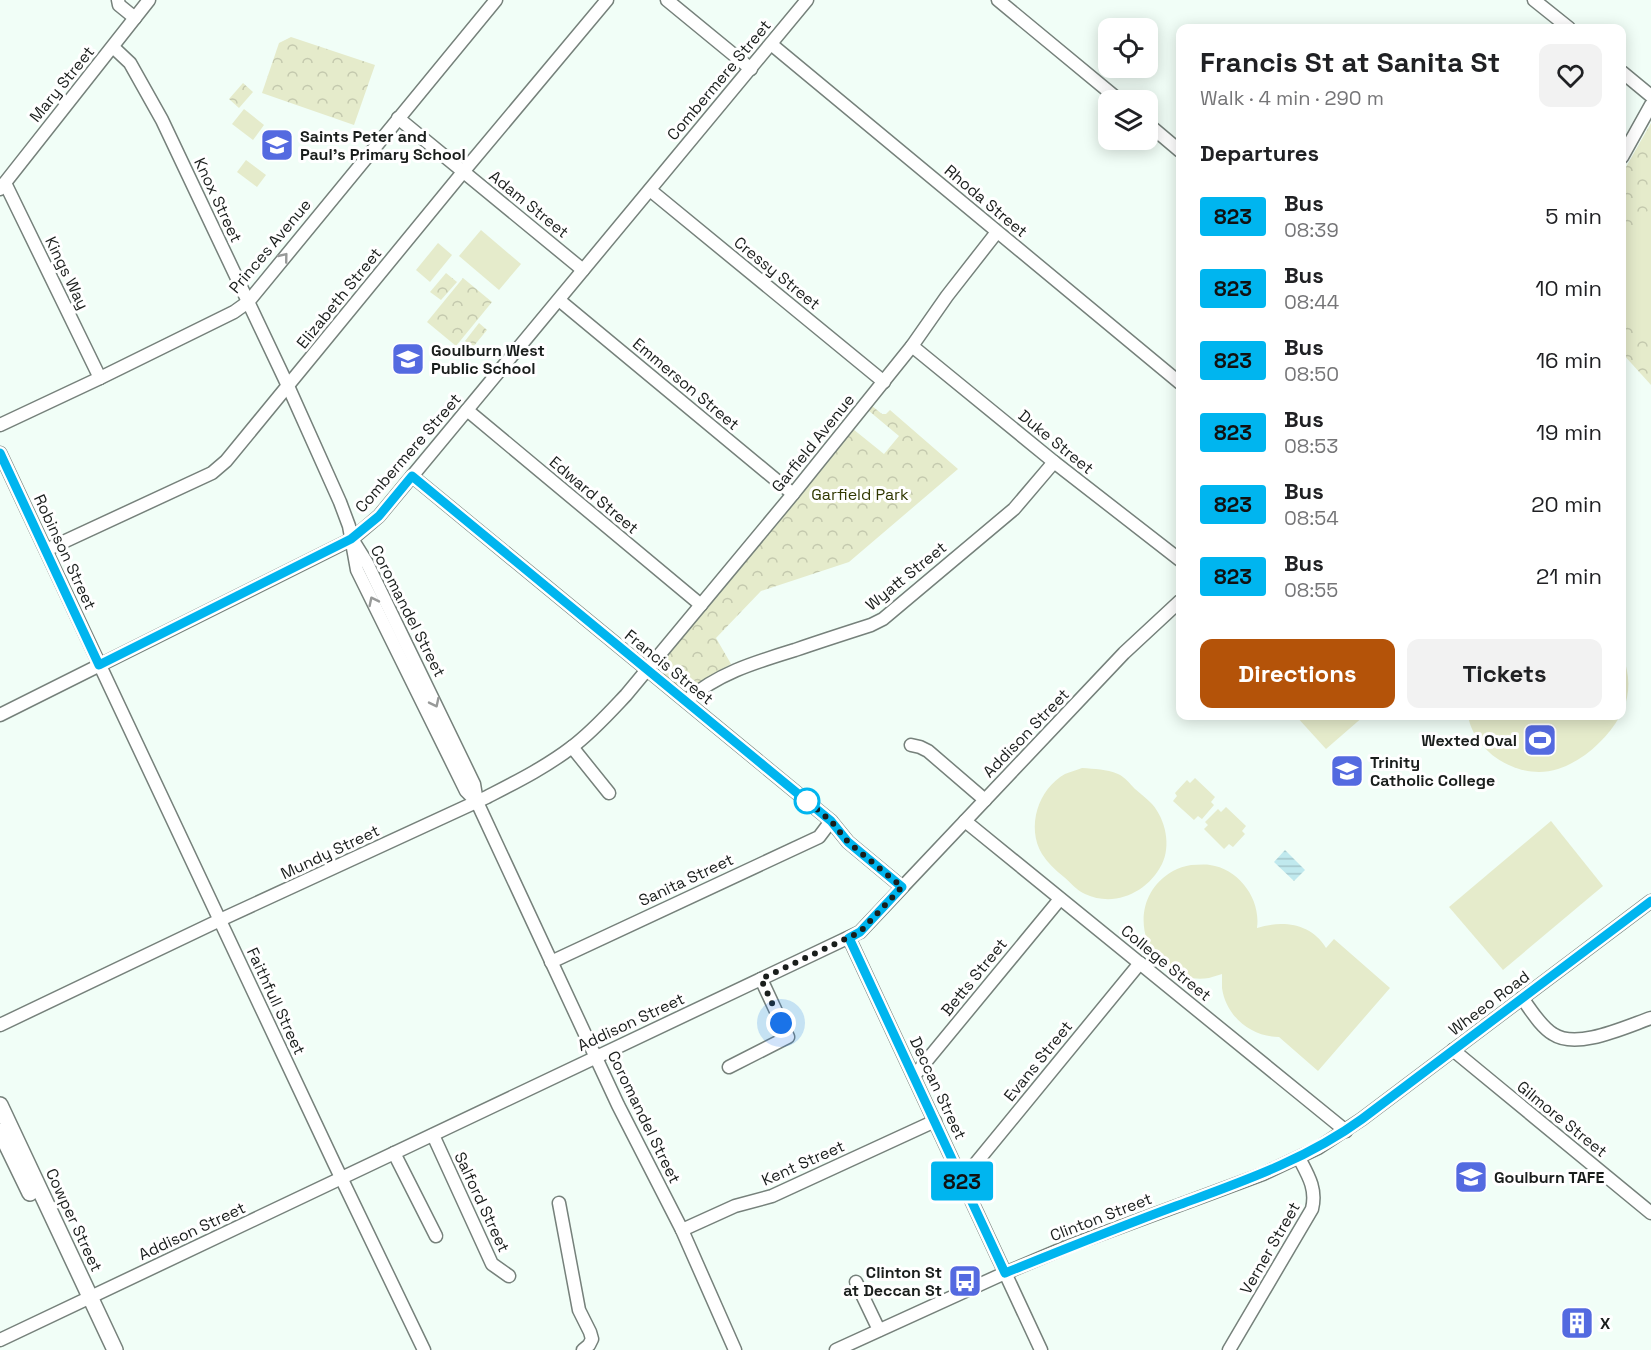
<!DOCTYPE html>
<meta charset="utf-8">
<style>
:root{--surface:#fff;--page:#f2f2f2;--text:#202124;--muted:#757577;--accent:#b45309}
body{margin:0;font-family:"Space Grotesk",sans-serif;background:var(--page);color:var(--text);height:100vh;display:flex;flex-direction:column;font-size:22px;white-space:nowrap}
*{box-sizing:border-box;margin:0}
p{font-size:20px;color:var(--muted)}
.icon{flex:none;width:33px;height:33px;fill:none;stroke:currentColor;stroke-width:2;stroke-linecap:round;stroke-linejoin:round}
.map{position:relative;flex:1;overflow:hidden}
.drawer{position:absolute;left:1176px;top:24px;width:450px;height:696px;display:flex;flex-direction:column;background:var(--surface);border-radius:12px;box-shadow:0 3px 15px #0003}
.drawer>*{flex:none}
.badge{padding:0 12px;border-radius:4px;font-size:21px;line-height:39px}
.buttons{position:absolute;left:1098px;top:18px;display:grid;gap:12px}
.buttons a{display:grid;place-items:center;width:60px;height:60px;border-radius:12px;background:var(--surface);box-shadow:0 3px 15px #0003;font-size:30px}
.you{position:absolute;width:30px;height:30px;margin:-15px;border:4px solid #fff;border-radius:50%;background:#1a73e8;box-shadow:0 0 0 9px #1a73e833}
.map>.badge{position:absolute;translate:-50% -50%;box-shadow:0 0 0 3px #fff}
h2{padding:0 24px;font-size:22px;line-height:54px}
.round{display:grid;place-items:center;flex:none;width:63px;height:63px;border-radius:12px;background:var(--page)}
.overview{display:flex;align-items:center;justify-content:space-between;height:102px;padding:0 24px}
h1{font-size:28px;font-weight:700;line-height:45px}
.button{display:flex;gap:12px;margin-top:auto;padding:12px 24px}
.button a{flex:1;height:69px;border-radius:12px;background:var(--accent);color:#fff;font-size:24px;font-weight:700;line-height:69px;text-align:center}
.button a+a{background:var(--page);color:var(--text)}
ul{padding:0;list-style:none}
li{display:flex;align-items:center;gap:18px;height:72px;padding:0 24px}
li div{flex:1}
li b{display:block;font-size:22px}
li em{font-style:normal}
li .badge{min-width:66px;font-weight:700;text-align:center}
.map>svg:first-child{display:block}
.park{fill:url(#park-crowns)}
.pitch{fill:#e5ebcb}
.water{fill:url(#water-rules)}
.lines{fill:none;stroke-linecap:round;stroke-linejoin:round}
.minor-casing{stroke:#76817b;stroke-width:15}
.major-casing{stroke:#76817b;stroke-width:18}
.minor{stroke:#fff;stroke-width:12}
.major{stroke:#fff;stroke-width:15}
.oneway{stroke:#989a99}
.line-casing{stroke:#fff;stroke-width:14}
.line{stroke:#00b5ef;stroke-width:9}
.walk{stroke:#1a1e1c;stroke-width:6;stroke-dasharray:0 10.8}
.stop-dot{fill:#fff;stroke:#00b5ef;stroke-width:3}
.labels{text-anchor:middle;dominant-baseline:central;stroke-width:6;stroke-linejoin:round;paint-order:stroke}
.street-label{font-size:16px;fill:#1a1e1c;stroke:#fff}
.poi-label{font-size:16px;font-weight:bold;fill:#1a1e1c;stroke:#fff;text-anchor:start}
.park-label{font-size:16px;fill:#313801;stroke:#fff}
</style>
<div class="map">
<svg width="1651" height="1350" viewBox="0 0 1651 1350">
<defs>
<pattern id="park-crowns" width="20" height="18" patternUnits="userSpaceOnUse" patternTransform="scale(1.5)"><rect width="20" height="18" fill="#e5ebcb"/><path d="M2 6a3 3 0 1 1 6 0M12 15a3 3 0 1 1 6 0" fill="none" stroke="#c4c9ae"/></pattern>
<pattern id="water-rules" width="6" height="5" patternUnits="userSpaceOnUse" patternTransform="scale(1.5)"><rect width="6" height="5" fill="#c0e9ee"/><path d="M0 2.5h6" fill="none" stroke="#a4c7cc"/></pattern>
</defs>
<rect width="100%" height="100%" fill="#f1fef7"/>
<g class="park">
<path d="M 291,37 L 375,65 L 354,125 L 262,93 L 279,43 Z"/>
<path d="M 243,83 L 253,92 L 239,108 L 229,99 Z"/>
<path d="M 1651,123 L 1651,385 L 1622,353 L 1622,174 Z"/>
<path d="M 446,273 L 457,282 L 441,300 L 430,292 Z"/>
<path d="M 463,278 L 492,302 L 456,346 L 427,322 Z"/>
<path d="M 479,323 L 487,330 L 473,347 L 465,341 Z"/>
<path d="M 872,406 L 882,414 L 886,414 L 890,410 L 958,469 L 849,562 L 761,591 L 716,638 L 731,664 L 690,688 C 677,690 661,678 660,665 L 853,429 L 884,454 L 899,436 L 869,411 Z"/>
</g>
<g class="pitch">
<path d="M 244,109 L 264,125 L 253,140 L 232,124 Z"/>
<path d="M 246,160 L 266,175 L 257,187 L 237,172 Z"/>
<path d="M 1651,207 L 1651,335 L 1622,310 L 1622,241 Z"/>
<path d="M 481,230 L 521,264 L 499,290 L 459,256 Z"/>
<path d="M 438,243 L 452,255 L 430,282 L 416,270 Z"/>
<path d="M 1622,654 C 1630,674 1631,693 1622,713 Z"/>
<path d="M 1296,716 L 1364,716 L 1326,749 Z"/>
<path d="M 1468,716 L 1620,716 C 1607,739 1583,761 1558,769 C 1520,781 1475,754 1468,716 Z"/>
<path d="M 1082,768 C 1095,769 1106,769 1118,774 C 1125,777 1130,784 1135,789 C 1141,794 1147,799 1152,804 C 1166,820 1171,846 1162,864 C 1148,892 1115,908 1085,894 C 1077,891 1070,882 1064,877 C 1055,870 1048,863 1042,854 C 1026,827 1038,789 1065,774 C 1070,772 1077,770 1082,768 Z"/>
<path d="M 1195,778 L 1215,797 L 1211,802 L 1214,805 L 1202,819 L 1198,816 L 1194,820 L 1173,801 L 1177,796 L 1175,793 L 1187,780 L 1190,783 Z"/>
<path d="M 1226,807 L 1246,826 L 1242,831 L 1245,834 L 1233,847 L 1229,844 L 1224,849 L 1204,829 L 1208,825 L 1205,822 L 1218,809 L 1221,812 Z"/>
<path d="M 1551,821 L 1603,886 L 1503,970 L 1449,907 Z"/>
<path d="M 1191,865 C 1197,865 1204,864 1210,865 C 1239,869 1261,899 1257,928 C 1282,920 1311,923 1326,948 L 1334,939 L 1390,988 L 1318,1071 L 1279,1037 C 1252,1037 1226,1017 1222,988 C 1222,984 1222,978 1222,974 C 1218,975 1213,977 1209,978 C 1146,987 1118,902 1173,871 C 1178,868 1185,866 1191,865 Z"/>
</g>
<path class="water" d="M 1285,850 L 1305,870 L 1294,881 L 1274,862 Z"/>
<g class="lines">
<g class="minor-casing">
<g id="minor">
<path d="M 118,0 L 119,5 L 135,18"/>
<path d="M 667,0 L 751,69"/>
<path d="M 998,0 L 1119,100"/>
<path d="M 1534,0 L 1569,28"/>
<path d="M 771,44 L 1180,383"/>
<path d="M 113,47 L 130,63 L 162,120 L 288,386 L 340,502 L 349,526 L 357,570 L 466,791 L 477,802"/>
<path d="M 1622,72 L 1651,96"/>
<path d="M 398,118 L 583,270"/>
<path d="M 1148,124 L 1180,151"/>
<path d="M 1622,157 L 1651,105"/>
<path d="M 5,183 L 100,378"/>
<path d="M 0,189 L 149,0"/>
<path d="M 650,190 L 884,382"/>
<path d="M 559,300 L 793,494"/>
<path d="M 912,346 L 1054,462 L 1180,560"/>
<path d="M 467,410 L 701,605"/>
<path d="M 0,425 L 100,378 L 234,312 L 248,302 L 496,0"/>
<path d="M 0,453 L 335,1165 L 424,1350"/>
<path d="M 412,476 L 831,821 L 848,842 L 902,887"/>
<path d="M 352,539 L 367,563 L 474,784 L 477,802 L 618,1105 L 682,1230 L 735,1350"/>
<path d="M 46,550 L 212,473 L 226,461 L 463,172 L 607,0"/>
<path d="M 686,701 C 718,673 756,662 795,650 C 821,641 846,633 871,625 L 883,619 L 1014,509 L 1054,462"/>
<path d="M 0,715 L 352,539 L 379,516 L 807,0"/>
<path d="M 911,745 L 920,747 L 928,751 L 985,800"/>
<path d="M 572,747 L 609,793"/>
<path d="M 965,821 L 1346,1131"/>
<path d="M 849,938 L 1041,1350"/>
<path d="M 551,962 L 819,837 L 831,821"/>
<path d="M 1522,998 C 1531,1010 1540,1026 1553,1034 C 1577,1050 1625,1027 1651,1018"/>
<path d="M 0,1025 L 220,920 L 487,797 C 516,782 546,767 572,747 C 592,732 609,713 626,695 L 793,494 L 912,346 L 947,296 L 997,232"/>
<path d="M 1453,1050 L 1651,1213"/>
<path d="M 729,1067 L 788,1037 L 761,979"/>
<path d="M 914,1076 L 1060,899"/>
<path d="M 433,1135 L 492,1264 L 509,1276"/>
<path d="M 394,1153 L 436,1236"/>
<path d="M 962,1180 L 1140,963"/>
<path d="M 559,1203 L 579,1310 L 590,1332 L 592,1339 L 589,1345 L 583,1350"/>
<path d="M 682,1230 L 735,1206 L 772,1196 L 935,1121"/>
<path d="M 856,1282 L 879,1330"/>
<path d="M 0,1340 L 860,932 L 1124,653 L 1180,601"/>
<path d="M 836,1350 L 1005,1273 L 1069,1246 L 1263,1174 L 1318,1148 L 1362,1119 L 1651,901"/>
<path d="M 1229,1350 L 1312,1209 C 1317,1189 1308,1175 1299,1158"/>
</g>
</g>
<g class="major-casing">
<g id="major">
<path d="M 0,1105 L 115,1350"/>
<path d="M 0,1131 L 30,1193"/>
</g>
</g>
<use href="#minor" class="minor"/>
<use href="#major" class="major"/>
</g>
<defs><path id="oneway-chevron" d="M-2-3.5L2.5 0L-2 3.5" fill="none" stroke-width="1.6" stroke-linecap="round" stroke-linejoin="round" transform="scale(1.5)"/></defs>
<g class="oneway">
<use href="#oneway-chevron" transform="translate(284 257) rotate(-51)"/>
<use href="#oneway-chevron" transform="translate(373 601) rotate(-116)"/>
<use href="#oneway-chevron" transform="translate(435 703) rotate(64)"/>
</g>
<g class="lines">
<g class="line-casing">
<path id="line" d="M 0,453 L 99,665 L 351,539 L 379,516 L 412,476 L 831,821 L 848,842 L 902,887 L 860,932 L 849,938 L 1005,1273 C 1062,1250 1119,1227 1176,1206 C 1241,1182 1306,1160 1362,1119 L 1651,901"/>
</g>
<use href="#line" class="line"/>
<path class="walk" d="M 781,1023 L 761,979 L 860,932 L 902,887 L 848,842 L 831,821 L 807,801"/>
</g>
<defs>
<g id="school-square" transform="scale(1.725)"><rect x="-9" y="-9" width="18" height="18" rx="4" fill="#546ae0" stroke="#fff"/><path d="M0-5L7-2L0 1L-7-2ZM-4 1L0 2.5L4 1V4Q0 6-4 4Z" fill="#fff"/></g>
<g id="stadium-square" transform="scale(1.725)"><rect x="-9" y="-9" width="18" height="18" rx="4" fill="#546ae0" stroke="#fff"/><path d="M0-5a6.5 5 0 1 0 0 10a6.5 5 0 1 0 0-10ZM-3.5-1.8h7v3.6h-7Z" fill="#fff"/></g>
<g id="university-square" transform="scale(1.725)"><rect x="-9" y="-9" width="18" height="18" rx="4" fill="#546ae0" stroke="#fff"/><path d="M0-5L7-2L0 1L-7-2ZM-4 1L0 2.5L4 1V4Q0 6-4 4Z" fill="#fff"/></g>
<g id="bus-square" transform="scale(1.725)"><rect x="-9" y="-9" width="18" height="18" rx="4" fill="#546ae0" stroke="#fff"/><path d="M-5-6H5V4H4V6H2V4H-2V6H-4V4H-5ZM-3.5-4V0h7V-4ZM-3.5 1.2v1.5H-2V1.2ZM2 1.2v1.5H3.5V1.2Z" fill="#fff"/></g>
<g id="building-square" transform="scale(1.725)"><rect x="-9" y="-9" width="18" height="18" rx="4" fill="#546ae0" stroke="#fff"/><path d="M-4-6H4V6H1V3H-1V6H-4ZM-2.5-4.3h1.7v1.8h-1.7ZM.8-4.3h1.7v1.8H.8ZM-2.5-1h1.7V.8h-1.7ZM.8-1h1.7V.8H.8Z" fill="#fff"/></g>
</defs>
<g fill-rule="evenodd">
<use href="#school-square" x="277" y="145"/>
<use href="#school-square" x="408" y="359"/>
<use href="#stadium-square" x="1540" y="740"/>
<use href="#school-square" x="1347" y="771"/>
<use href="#university-square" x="1471" y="1177"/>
<use href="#bus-square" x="965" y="1281"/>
<use href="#building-square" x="1577" y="1323"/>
</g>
<circle class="stop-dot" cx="807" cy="801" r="12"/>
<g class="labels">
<g class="street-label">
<text transform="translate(719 80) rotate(-50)">Combermere Street</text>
<text transform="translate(62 84) rotate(-51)">Mary Street</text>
<text transform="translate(218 200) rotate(65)">Knox Street</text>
<text transform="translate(986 201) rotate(40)">Rhoda Street</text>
<text transform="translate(529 204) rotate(39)">Adam Street</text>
<text transform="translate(270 246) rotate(-50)">Princes Avenue</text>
<text transform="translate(67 273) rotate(64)">Kings Way</text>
<text transform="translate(777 273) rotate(39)">Cressy Street</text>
<text transform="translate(339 298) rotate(-51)">Elizabeth Street</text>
<text transform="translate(686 384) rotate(40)">Emmerson Street</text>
<text transform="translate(1056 442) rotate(39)">Duke Street</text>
<text transform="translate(813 443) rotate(-51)">Garfield Avenue</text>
<text transform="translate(408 453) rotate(-49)">Combermere Street</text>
<text transform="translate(594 495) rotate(40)">Edward Street</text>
<text transform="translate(65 552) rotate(65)">Robinson Street</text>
<text transform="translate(906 576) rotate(-39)">Wyatt Street</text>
<text transform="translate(408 611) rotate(63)">Coromandel Street</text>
<text transform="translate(669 667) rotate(39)">Francis Street</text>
<text transform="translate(1026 733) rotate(-46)">Addison Street</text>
<text transform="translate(330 852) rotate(-25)">Mundy Street</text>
<text transform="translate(686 880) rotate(-25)">Sanita Street</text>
<text transform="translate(1166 963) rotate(39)">College Street</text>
<text transform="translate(974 977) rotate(-51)">Betts Street</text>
<text transform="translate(276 1001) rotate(65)">Faithfull Street</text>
<text transform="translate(1489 1003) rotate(-37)">Wheeo Road</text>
<text transform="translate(631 1022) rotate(-25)">Addison Street</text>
<text transform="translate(1038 1061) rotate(-51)">Evans Street</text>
<text transform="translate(938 1088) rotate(65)">Deccan Street</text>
<text transform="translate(644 1117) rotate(64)">Coromandel Street</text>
<text transform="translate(1562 1119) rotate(39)">Gilmore Street</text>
<text transform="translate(803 1163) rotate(-24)">Kent Street</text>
<text transform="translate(482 1202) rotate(65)">Salford Street</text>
<text transform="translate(1101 1217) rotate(-21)">Clinton Street</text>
<text transform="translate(74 1220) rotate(65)">Cowper Street</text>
<text transform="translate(192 1231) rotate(-25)">Addison Street</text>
<text transform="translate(1270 1248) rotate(-60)">Verner Street</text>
</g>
<g class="poi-label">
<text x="300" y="136">Saints Peter and<tspan x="300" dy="18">Paul's Primary School</tspan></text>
<text x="431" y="350">Goulburn West<tspan x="431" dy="18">Public School</tspan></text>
<text x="1517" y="740" text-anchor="end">Wexted Oval</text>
<text x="1370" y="762">Trinity<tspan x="1370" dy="18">Catholic College</tspan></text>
<text x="1494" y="1177">Goulburn TAFE</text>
<text x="942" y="1272" text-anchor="end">Clinton St<tspan x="942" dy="18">at Deccan St</tspan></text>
<text x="1600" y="1323">X</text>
</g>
<g class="park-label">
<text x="860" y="494">Garfield Park</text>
</g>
</g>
</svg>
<div class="buttons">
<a><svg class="icon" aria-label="locate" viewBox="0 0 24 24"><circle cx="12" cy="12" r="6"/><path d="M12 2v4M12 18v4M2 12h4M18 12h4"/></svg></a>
<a><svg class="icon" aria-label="layers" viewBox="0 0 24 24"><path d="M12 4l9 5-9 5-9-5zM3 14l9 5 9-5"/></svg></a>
</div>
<div class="you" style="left:781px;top:1023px"></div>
<b class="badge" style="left:962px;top:1181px;background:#00b5ef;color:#111">823</b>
<section class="drawer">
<div class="overview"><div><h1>Francis St at Sanita St</h1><p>Walk · 4 min · 290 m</p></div><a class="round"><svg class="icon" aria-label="heart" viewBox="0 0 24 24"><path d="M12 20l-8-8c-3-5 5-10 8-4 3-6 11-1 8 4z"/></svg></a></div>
<h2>Departures</h2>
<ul>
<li><span class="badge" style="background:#00b5ef;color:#111">823</span><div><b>Bus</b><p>08:39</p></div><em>5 min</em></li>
<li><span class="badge" style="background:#00b5ef;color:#111">823</span><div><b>Bus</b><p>08:44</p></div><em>10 min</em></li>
<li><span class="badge" style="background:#00b5ef;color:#111">823</span><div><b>Bus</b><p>08:50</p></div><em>16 min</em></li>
<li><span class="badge" style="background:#00b5ef;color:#111">823</span><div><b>Bus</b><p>08:53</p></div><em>19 min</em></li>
<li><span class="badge" style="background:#00b5ef;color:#111">823</span><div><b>Bus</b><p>08:54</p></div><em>20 min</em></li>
<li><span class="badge" style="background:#00b5ef;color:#111">823</span><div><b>Bus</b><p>08:55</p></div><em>21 min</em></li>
</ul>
<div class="button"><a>Directions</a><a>Tickets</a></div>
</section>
</div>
